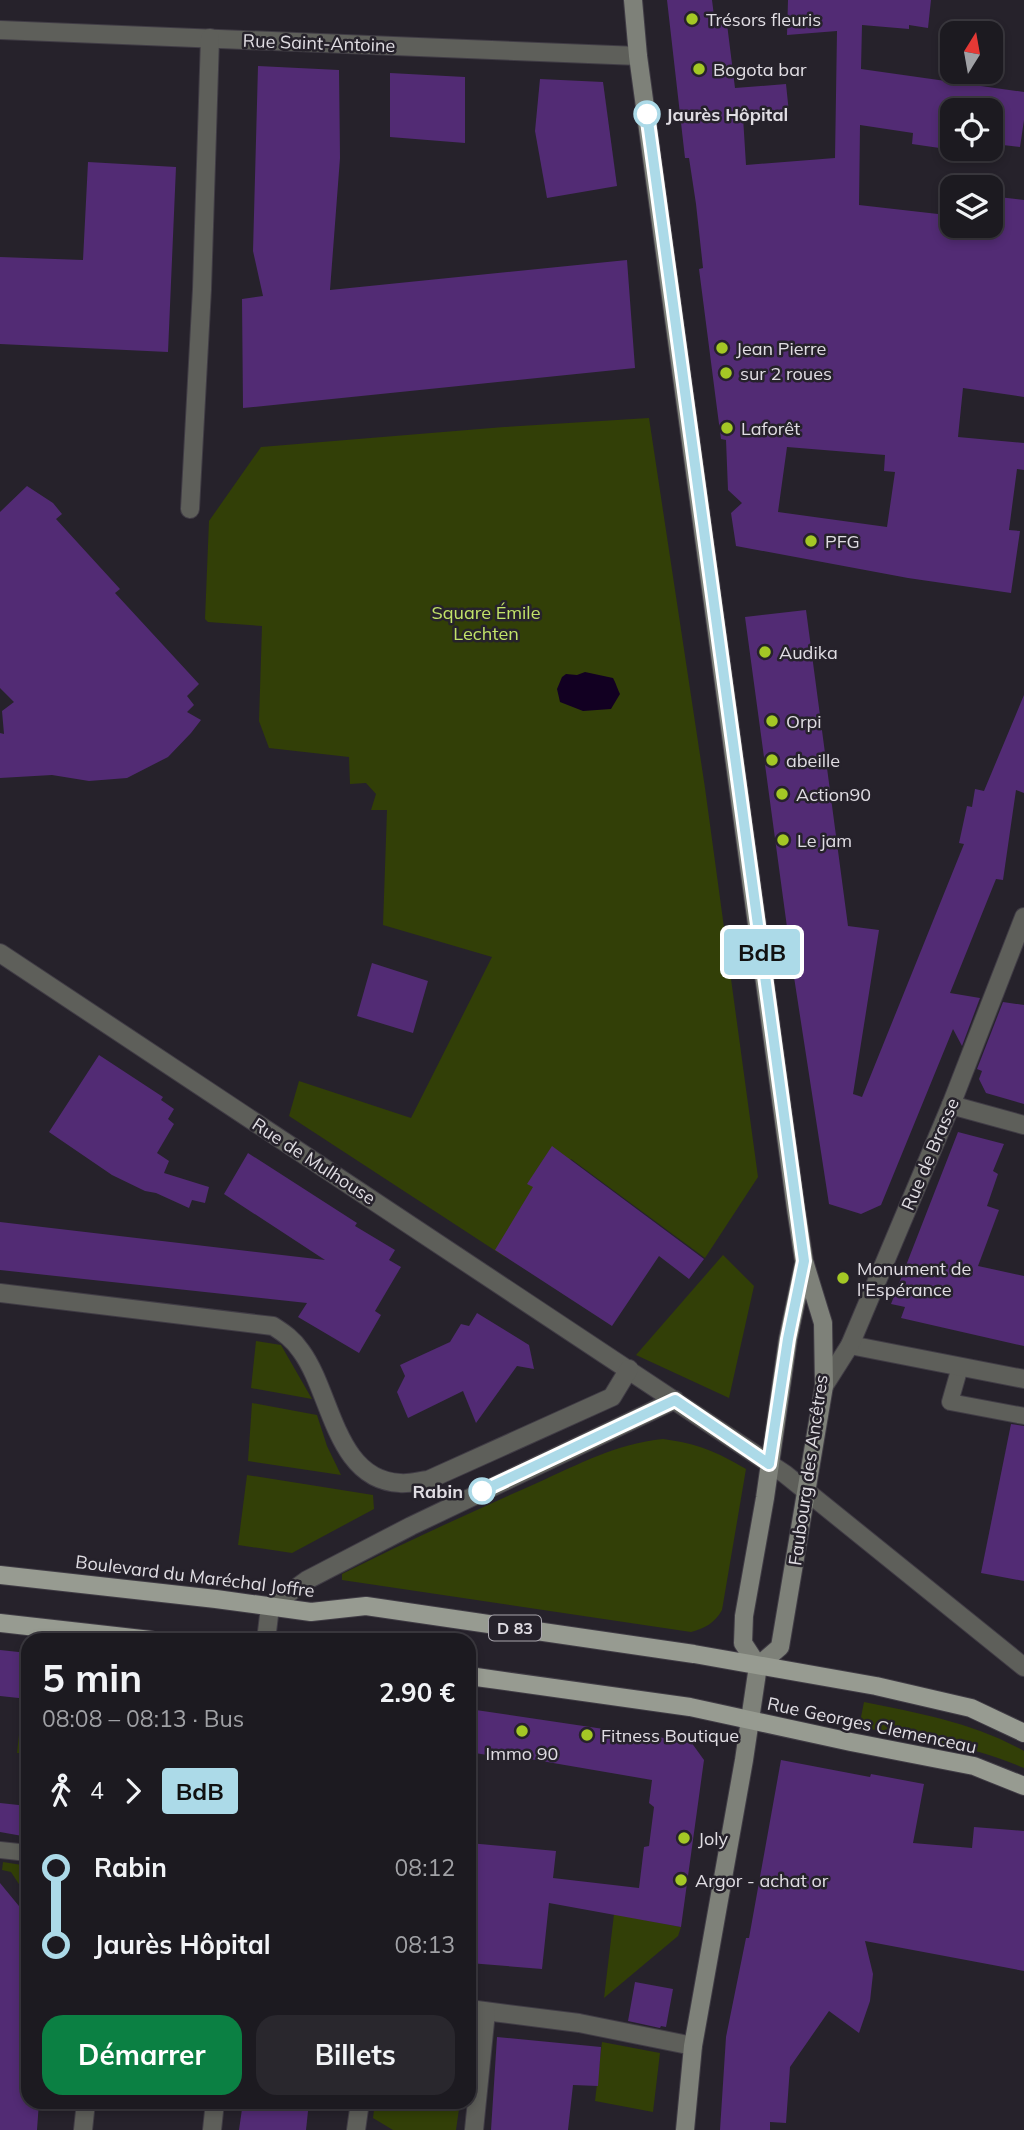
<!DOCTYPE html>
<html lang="fr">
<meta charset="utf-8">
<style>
:root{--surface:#1c1a20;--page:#29272d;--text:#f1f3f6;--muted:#a0a1a5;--line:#3a383e;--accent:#0b8043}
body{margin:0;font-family:Mulish,sans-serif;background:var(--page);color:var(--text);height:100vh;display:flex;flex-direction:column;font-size:26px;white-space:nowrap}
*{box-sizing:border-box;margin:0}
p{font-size:23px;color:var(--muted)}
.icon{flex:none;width:38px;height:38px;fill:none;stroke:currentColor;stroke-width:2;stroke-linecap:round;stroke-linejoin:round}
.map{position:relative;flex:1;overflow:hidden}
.sheet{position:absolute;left:21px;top:1633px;width:455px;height:476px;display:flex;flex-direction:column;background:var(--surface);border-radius:21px;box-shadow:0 4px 10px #0003,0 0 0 2px var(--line)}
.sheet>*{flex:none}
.badge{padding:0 14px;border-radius:5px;font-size:24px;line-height:46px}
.needle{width:46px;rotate:11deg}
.buttons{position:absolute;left:940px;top:21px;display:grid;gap:14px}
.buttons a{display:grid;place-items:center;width:63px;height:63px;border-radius:14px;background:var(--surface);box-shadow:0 4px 10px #0003,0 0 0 2px var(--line);font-size:35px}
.map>.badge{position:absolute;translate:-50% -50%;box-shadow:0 0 0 4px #fff}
.legs{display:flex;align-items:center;gap:10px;height:77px;padding:0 21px;font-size:23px}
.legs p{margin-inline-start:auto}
.summary{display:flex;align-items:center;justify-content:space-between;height:119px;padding:0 21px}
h1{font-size:38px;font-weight:700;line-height:52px}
.button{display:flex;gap:14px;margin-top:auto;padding:14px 21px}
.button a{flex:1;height:80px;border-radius:21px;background:var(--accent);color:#fff;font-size:28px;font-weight:700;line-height:80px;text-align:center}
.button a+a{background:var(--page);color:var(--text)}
ul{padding:0 21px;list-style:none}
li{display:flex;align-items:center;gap:24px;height:77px;font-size:26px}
li i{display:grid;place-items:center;width:10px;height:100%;margin:0 9px;background:currentColor}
li i::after{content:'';width:18px;height:18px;margin:-9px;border:5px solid;border-radius:50%;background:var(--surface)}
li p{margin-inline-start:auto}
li:first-child i{background:linear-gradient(#0000 50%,currentColor 0)}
li:last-child i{background:linear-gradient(currentColor 50%,#0000 0)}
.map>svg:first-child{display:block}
.green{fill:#323f07}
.water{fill:#120022}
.building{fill:#522b74;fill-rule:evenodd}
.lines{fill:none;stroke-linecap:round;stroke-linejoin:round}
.service-casing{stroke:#403c45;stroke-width:18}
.pedestrian-casing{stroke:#403c45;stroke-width:20}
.minor-casing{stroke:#403c45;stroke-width:20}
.tertiary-casing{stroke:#403c45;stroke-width:20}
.secondary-casing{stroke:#403c45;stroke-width:20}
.primary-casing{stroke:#403c45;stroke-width:20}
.service{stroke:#5e5f5a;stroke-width:16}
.pedestrian{stroke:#5e5f5a;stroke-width:18}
.minor{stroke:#5e5f5a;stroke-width:18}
.tertiary{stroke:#5e5f5a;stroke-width:18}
.secondary{stroke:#7e8179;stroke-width:18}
.primary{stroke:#979b91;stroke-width:18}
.line-1-casing{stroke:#fff;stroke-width:16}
.line-1{stroke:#acdae8;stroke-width:10}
.poi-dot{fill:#a4c825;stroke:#26222b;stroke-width:2.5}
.stop-1-dot{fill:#fff;stroke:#acdae8;stroke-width:3.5}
.labels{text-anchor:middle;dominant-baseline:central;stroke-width:5;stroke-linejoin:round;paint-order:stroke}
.shield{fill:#26222b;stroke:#a8a5ac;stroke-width:2}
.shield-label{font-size:16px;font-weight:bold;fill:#e0dde3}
.poi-label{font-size:18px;fill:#e0dde3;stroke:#26222b;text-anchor:start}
.street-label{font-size:18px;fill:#e0dde3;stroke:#26222b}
.stop-label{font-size:18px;font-weight:bold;fill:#e0dde3;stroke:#26222b;text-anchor:start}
.park-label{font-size:18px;fill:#c2e369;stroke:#26222b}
</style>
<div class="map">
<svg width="1024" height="2130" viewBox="0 0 1024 2130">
<rect width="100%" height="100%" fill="#26222b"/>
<g class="green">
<path d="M 649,418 L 705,788 L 758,1177 L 705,1258 L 571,1159 L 505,1257 L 289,1116 L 299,1081 L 411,1118 L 492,957 L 383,925 L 387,810 L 371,810 L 376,794 L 366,783 L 350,784 L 349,757 L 269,748 L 259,721 L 262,626 L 208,622 L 205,619 L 209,521 L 261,447 L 504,427 Z"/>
<path d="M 723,1255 L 754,1286 L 729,1398 L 636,1355 Z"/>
<path d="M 256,1341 L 281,1345 L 312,1399 L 251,1388 Z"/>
<path d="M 252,1403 L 317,1415 L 327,1446 L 341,1475 L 248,1461 Z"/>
<path d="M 663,1439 C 699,1444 715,1451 746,1469 L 722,1610 C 715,1623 705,1628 691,1632 L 342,1580 L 342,1574 C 406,1542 471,1512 537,1483 C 579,1464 616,1444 663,1439 Z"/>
<path d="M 247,1475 L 373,1495 L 374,1509 L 292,1553 L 238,1545 Z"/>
<path d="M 864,1702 C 919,1713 974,1723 1024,1751 L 1024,1768 C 971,1745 916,1737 859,1727 Z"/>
<path d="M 21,1716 L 28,1717 L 28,1754 L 17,1753 Z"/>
<path d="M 3,1862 L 28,1866 L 28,1898 L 11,1872 L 2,1870 Z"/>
<path d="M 614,1914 L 681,1927 L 678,1936 L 604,1998 Z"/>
<path d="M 602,2042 L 660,2053 L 653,2112 L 595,2101 Z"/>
<path d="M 375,2102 L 460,2102 L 456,2130 L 393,2130 L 373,2118 Z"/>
</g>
<path class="water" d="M 585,672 L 613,678 C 615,681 618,690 620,694 L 611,709 L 583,711 L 560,702 L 557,689 L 562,677 L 566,674 L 577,675 Z"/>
<g class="building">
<path d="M 667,0 L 712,0 L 715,24 L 727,24 L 735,88 L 786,84 L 789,113 L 743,117 L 746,165 L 835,158 L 837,31 L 787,35 L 788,0 L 931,0 L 928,28 L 909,25 L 909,29 L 862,25 L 861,69 L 1024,92 L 1024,120 L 1020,147 L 994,144 L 993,148 L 990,148 L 990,110 L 952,110 L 952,149 L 967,149 L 967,152 L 912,144 L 913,133 L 860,125 L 859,205 L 938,214 L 941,190 L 952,191 L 952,226 L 990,226 L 990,196 L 1024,200 L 1024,397 L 963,388 L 958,437 L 1024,443 L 1024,470 L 1017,469 L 1009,530 L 1020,531 L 1011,593 L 908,578 L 736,546 L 731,513 L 742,503 L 728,490 L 726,440 L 721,439 L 716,401 L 699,269 L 703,268 L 696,204 L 689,158 L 685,158 ZM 787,447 L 885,455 L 884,471 L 895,472 L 887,527 L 778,512 Z"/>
<path d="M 258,66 L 339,70 L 340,158 L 330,290 L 627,260 L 635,368 L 243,408 L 242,299 L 263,296 L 253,251 Z"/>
<path d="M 390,73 L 465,77 L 465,143 L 390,137 Z"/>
<path d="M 540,79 L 603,82 L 617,186 L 547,198 L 535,131 Z"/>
<path d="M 88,162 L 176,167 L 168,352 L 0,344 L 0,257 L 83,260 Z"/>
<path d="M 27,486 L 53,503 L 62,514 L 56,519 L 120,589 L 115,593 L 199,684 L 187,696 L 194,705 L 187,712 L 201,720 L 191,733 L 168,757 L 127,778 L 89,781 L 52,775 L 0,778 L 0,733 L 4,734 L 2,711 L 14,702 L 0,688 L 0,512 Z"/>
<path d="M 806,610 L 848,926 L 879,930 L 853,1094 L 862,1097 L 964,844 L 959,843 L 967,806 L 972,807 L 975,789 L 984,791 L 1024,695 L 1024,793 L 1016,790 L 1003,880 L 996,879 L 950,993 L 980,998 L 962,1046 L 953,1029 L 881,1205 L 861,1214 L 829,1204 L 792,964 L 745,617 Z"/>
<path d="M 372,963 L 428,981 L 413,1033 L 357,1016 Z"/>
<path d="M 1003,1002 L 1024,1005 L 1024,1104 L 986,1093 L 979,1079 L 982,1071 L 977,1069 Z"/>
<path d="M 99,1055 L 163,1097 L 161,1100 L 174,1109 L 168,1119 L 174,1124 L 157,1153 L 169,1161 L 164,1173 L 209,1187 L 205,1203 L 192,1200 L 189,1208 L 156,1193 L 145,1191 L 112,1175 L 49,1132 Z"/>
<path d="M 958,1132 L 1004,1144 L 993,1171 L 998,1174 L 987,1206 L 999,1210 L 978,1266 L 1024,1276 L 1024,1346 L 901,1318 L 905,1307 L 891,1304 Z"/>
<path d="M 552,1146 L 704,1259 L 689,1279 L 659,1256 L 612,1326 L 495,1250 L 533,1187 L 527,1184 Z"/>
<path d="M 248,1153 L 357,1223 L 355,1226 L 395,1250 L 389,1260 L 401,1267 L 375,1311 L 381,1315 L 359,1353 L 298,1317 L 307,1303 L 0,1270 L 0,1222 L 325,1260 L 224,1194 Z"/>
<path d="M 477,1313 L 529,1345 L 534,1369 L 517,1366 L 476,1423 L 463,1391 L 408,1418 L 397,1392 L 405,1376 L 400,1365 L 450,1342 L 461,1324 L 469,1326 Z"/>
<path d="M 1011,1424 L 1024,1426 L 1024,1581 L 981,1573 Z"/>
<path d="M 0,1650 L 28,1653 L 28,1699 L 0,1696 Z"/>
<path d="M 469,1709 L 691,1742 L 704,1760 L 681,1927 L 549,1903 L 542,1969 L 469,1963 L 469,1843 L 556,1851 L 553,1878 L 639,1888 L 644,1847 L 649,1846 L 654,1807 L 649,1803 L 652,1780 L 500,1754 L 499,1757 L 469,1752 Z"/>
<path d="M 781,1760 L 870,1777 L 871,1774 L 924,1784 L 913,1843 L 972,1848 L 974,1827 L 1024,1831 L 1024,1971 L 865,1941 L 873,1974 L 870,2001 L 859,2033 L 829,2011 L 790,2067 L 786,2123 L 770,2122 L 770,2130 L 720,2130 L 726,2037 L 746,1938 L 749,1938 Z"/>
<path d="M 0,1803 L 28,1806 L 28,1837 L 0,1832 Z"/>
<path d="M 0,1883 L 28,1917 L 28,2054 L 23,2100 L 39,2102 L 37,2130 L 0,2130 Z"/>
<path d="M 635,1982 L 673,1989 L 666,2027 L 661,2026 L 660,2028 L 628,2021 Z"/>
<path d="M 497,2037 L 601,2047 L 598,2086 L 573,2085 L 568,2130 L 491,2130 Z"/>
<path d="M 243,2102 L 309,2102 L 306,2130 L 239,2130 Z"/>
</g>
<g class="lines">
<g class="service-casing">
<g id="service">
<path d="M 960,1367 L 950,1402 L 1024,1416"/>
<path d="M 0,1850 L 28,1853"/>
</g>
</g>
<g class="pedestrian-casing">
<g id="pedestrian">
<path d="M 469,2009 L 579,2023 L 693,2046"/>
<path d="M 356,2130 L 360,2102"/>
<path d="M 474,2130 L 486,2012"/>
</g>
</g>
<g class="minor-casing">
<g id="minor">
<path d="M 0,30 L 638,56"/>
<path d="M 190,509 L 202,289 L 210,38"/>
<path d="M 0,953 L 785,1474 L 1024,1667"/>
<path d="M 951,1105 L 1024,1125"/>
<path d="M 0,1293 L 273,1326 C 284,1333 293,1339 301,1351 C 332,1393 335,1480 400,1483 C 409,1484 419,1481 428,1480 L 612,1397 L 629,1369"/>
<path d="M 850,1345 L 1024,1379"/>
<path d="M 824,1386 L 850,1345 L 951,1105 L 1024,917"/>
<path d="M 270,1607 L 307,1580 L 411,1526 L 675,1400"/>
<path d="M 83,2130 L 86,2102"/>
</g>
</g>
<g class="tertiary-casing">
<g id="tertiary">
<path d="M 266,1640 L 270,1607"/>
<path d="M 212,2130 L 215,2102"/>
</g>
</g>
<g class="secondary-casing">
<g id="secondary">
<path d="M 633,0 L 638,56 L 796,1209 L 804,1261 L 823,1323 L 824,1386 L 780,1647 L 758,1666 L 744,1760 L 693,2046 L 685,2130"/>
<path d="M 758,1666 L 743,1643 L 744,1616 L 765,1498 L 788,1339 L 804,1263"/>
</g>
</g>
<g class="primary-casing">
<g id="primary">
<path d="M 0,1575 L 216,1599 L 311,1612 L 366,1606 L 694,1654 L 876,1686 L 971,1708 L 1024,1733"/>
<path d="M 0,1623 L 151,1640"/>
<path d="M 469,1676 L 690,1707 L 851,1742 L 974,1766 L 1024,1786"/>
</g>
</g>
<use href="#service" class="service"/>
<use href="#pedestrian" class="pedestrian"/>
<use href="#minor" class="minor"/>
<use href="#tertiary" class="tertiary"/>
<use href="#secondary" class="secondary"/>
<use href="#primary" class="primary"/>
</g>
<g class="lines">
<g class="line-1-casing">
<path id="line-1" d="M 482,1491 L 675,1400 L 769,1464 L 788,1339 L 804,1261 L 647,114"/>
</g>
<use href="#line-1" class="line-1"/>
</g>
<g class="poi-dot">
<circle cx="692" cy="19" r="7"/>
<circle cx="699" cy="69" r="7"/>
<circle cx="722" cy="348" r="7"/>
<circle cx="726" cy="373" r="7"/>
<circle cx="727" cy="428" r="7"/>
<circle cx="811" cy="541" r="7"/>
<circle cx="765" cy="652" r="7"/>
<circle cx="772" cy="721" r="7"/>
<circle cx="772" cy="760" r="7"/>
<circle cx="782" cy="794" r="7"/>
<circle cx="783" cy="840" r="7"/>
<circle cx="843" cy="1278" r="7"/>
<circle cx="522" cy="1731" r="7"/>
<circle cx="587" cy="1735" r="7"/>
<circle cx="684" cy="1838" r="7"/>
<circle cx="681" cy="1880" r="7"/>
</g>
<g class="stop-1-dot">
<circle cx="647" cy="114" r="12"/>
<circle cx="482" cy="1491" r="12"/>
</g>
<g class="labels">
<rect class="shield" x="489" y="1615.5" width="52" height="25" rx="5"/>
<g class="shield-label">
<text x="515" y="1628">D 83</text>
</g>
<g class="poi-label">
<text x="706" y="19">Trésors fleuris</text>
<text x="713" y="69">Bogota bar</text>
<text x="736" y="348">Jean Pierre</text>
<text x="740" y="373">sur 2 roues</text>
<text x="741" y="428">Laforêt</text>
<text x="825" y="541">PFG</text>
<text x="779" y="652">Audika</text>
<text x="786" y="721">Orpi</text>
<text x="786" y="760">abeille</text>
<text x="796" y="794">Action90</text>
<text x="797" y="840">Le jam</text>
<text x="857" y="1268">Monument de<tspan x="857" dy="21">l'Espérance</tspan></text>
<text x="601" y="1735">Fitness Boutique</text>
<text x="522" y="1753" text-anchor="middle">Immo 90</text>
<text x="698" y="1838">Joly</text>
<text x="695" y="1880">Argor - achat or</text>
</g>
<g class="street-label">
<text transform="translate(319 43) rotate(2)">Rue Saint-Antoine</text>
<text transform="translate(930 1154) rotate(-67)">Rue de Brasse</text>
<text transform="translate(314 1161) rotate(33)">Rue de Mulhouse</text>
<text transform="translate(808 1470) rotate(-82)">Faubourg des Ancêtres</text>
<text transform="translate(195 1576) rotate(7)">Boulevard du Maréchal Joffre</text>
<text transform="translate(872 1725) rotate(12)">Rue Georges Clemenceau</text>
</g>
<g class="stop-label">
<text x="666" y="114">Jaurès Hôpital</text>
<text x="463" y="1491" text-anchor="end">Rabin</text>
</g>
<g class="park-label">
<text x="486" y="612">Square Émile<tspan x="486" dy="21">Lechten</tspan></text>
</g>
</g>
</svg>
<div class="buttons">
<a><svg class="needle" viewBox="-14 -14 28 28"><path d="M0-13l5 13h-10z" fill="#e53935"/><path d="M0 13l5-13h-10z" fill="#a0a1a5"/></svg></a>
<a><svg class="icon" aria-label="locate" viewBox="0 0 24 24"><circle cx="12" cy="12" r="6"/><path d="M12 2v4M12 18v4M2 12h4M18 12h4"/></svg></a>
<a><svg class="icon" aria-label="layers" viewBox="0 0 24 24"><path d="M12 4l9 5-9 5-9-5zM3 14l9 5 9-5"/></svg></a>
</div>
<b class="badge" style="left:762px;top:952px;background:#acdae8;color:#111">BdB</b>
<section class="sheet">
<div class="summary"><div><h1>5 min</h1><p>08:08 – 08:13 · Bus</p></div><b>2.90 €</b></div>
<div class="legs"><svg class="icon" aria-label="walk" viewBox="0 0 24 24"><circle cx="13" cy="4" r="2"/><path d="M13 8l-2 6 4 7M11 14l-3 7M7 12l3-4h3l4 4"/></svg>4<svg class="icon" aria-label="forward" viewBox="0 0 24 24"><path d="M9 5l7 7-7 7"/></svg><b class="badge" style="background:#acdae8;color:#111">BdB</b></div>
<ul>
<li><i style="color:#acdae8"></i><b>Rabin</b><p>08:12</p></li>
<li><i style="color:#acdae8"></i><b>Jaurès Hôpital</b><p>08:13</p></li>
</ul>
<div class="button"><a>Démarrer</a><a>Billets</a></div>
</section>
</div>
